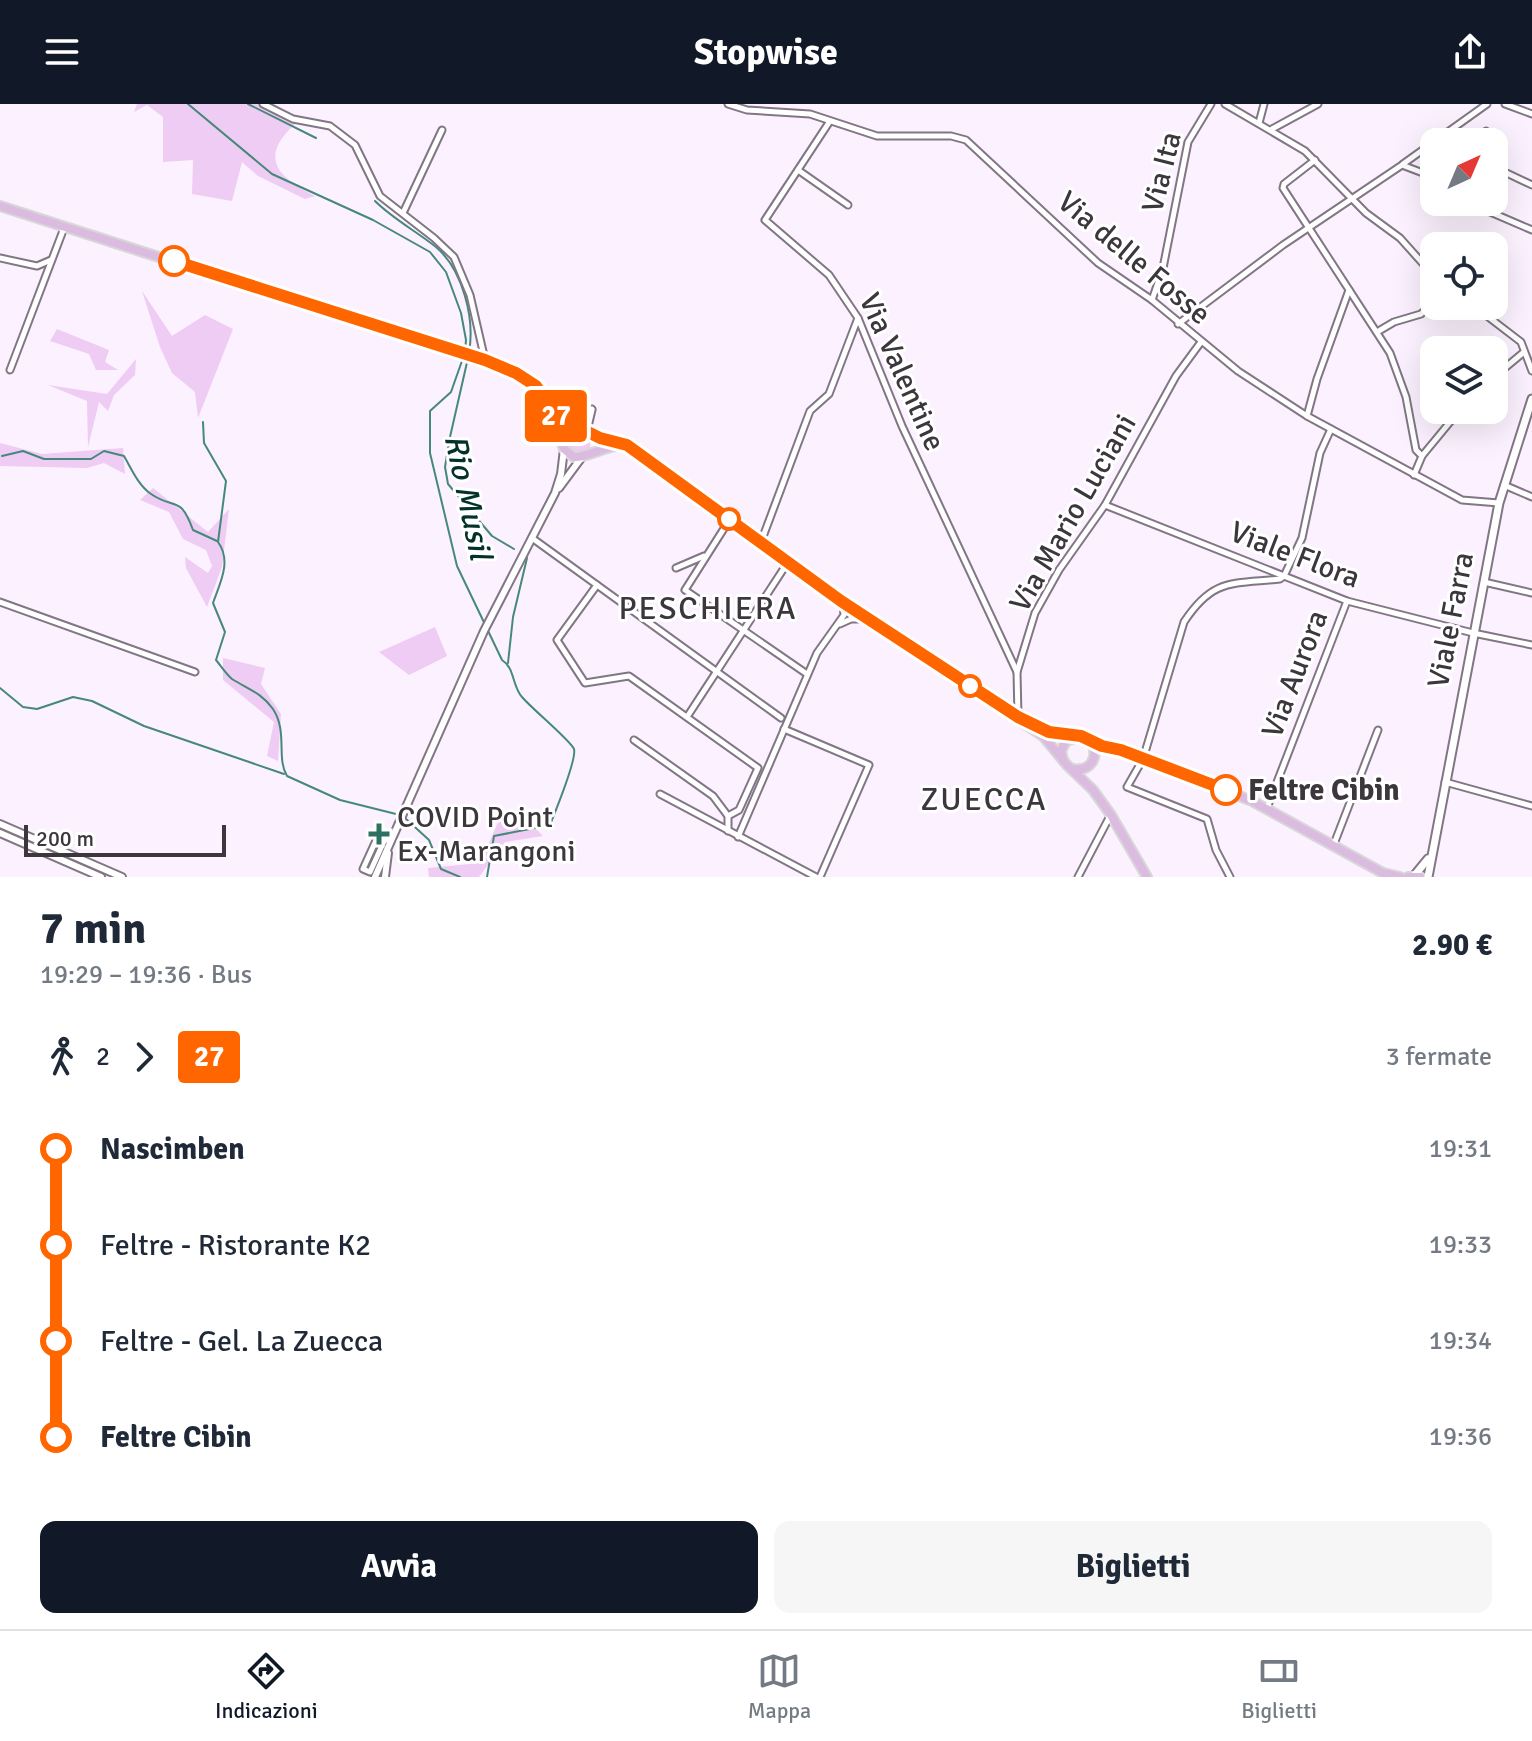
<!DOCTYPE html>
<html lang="it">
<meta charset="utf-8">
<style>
:root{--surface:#fff;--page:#f6f6f7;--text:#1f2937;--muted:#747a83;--line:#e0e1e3;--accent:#111827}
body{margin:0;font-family:Signika,sans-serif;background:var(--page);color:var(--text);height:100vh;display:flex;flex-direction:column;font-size:30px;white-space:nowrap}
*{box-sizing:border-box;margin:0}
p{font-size:26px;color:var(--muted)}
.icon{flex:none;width:44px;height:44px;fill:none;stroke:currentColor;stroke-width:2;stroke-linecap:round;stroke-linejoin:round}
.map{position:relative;height:773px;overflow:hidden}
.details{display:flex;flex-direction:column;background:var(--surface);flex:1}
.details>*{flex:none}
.badge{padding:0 16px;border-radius:6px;font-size:28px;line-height:52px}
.needle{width:52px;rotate:44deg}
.controls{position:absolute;left:1420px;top:24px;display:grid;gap:16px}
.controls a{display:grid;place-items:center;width:88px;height:88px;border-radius:16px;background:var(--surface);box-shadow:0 8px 32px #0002;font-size:40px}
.scale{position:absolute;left:24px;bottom:20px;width:202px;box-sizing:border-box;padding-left:8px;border:4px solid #3c373d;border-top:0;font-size:22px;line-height:28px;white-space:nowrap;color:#3c373d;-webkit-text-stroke:6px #fff;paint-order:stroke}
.map>.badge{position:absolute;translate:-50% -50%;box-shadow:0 0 0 4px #fff}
.legs{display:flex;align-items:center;gap:12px;height:88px;padding:0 40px;font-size:26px}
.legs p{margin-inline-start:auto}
.headline{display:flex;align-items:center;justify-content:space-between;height:136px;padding:0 40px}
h1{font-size:44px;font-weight:800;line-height:60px}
.primary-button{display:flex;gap:16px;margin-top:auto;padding:16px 40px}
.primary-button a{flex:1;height:92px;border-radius:16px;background:var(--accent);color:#fff;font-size:32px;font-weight:800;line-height:92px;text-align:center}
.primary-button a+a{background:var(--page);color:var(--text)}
ul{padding:0 40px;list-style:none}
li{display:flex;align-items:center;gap:28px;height:96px;font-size:30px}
li i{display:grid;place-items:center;width:12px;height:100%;margin:0 10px;background:currentColor}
li i::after{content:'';width:20px;height:20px;margin:-10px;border:6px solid;border-radius:50%;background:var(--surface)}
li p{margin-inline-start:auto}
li:first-child i{background:linear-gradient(#0000 50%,currentColor 0)}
li:last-child i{background:linear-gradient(currentColor 50%,#0000 0)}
header{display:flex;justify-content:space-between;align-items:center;height:104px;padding:0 40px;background:var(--accent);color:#fff;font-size:36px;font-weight:800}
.tab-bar{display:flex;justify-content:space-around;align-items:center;height:112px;border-top:2px solid var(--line);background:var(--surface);font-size:22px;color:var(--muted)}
.tab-bar a{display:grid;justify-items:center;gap:4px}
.tab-bar .current{color:var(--accent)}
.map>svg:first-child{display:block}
.green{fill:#eeccf3}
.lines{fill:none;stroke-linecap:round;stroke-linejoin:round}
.stream{stroke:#46887b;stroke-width:2}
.minor-casing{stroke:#827684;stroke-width:9}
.tertiary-casing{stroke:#827684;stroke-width:10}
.secondary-casing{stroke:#827684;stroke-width:11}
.primary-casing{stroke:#d8d7d8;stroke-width:12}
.minor{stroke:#fff;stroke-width:5}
.tertiary{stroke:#fff;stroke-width:6}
.secondary{stroke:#fff;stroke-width:7}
.primary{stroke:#dbbbe0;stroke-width:8}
.line-1-casing{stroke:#fff;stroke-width:18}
.line-1{stroke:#f60;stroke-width:12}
.stop-1-dot{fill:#fff;stroke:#f60;stroke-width:4}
.poi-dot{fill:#2e7162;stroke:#fff;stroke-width:3}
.labels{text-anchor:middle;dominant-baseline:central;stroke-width:6;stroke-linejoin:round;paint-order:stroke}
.street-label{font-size:30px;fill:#3c373d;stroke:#fff}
.stop-label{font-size:30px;font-weight:bold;fill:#3c373d;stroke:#fff;text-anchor:start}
.poi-label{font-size:30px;fill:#3c373d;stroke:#fff;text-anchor:start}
.water-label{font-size:32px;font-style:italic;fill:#033229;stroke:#fff}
.neighbourhood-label{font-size:32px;letter-spacing:2px;fill:#3c373d;stroke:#fff}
</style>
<header><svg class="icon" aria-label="menu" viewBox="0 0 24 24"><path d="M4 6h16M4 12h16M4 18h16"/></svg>Stopwise<svg class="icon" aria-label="share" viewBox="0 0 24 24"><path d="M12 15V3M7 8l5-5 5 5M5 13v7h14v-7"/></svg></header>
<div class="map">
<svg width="1532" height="773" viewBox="0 0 1532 773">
<rect width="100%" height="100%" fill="#fcf1fe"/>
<g class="green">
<path d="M 137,0 L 260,0 L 297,18 C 258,53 276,72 315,92 L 305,95 L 258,72 L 242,58 L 232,97 L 192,90 L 193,56 L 163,58 L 163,13 L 147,1 L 134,8 Z"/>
<path d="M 142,187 L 172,232 L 205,211 L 233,225 L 198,314 L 195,288 L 172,269 L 160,243 Z"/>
<path d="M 57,225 L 109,246 L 105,258 L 118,266 L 96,266 L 89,250 L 50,237 Z"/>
<path d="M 136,255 L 135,271 L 114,291 L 108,307 L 99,298 L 88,343 L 87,297 L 48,281 L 107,290 Z"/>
<path d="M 576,325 L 591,333 L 590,345 L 585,351 L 567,347 L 565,333 Z"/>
<path d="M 0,339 L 42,350 L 123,344 L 125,370 L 104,359 L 87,364 L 0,362 Z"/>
<path d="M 153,384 L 208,428 L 229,405 L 222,463 L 207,503 L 186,464 L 185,453 L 208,469 L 212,462 L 206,446 L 183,435 L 169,408 L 140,396 Z"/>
<path d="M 435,523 L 447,552 L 409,571 L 379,548 Z"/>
<path d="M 223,554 L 265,564 L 261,580 L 281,610 L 278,657 L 267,652 L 274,618 L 223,576 Z"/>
<path d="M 499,716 L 529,718 L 543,732 L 505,738 L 479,773 L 429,773 L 428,764 L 480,759 Z"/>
</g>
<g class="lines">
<g class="stream">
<path d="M 188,0 L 272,70 L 373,116 L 430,148 L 446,168 L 461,209 L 466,236 L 465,248"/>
<path d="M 248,0 L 316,34"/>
<path d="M 375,97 C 393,115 416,127 436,143 C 463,166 475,215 469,248"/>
<path d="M 463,254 L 451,288 L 430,307 L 430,349 L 457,462 L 502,556 C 515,564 512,582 522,593 C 531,604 570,636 574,645 C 577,656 555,708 550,721 L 494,732 L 487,773"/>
<path d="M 468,254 L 450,333 L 445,363 L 448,380 L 492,432 L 514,445"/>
<path d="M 203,318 L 204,339 L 226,377 L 218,438 C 232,457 220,479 213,499 L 225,528 L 216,556 C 221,562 226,570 232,575 C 248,585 262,589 273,605 C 288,628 276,654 287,672 L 340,696 L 400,711"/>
<path d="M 2,352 L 23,347 L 44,355 L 91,355 L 104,347 L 124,352 C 131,364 138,381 151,390 C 174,406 180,390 193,426 L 217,437"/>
<path d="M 508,559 L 513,513 L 527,454"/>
<path d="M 0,584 L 23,603 L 37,605 L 73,593 L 92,597 L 144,622 L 284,670"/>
<path d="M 405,714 L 429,736 L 441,765 L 460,773"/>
</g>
<g class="minor-casing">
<g id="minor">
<path d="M 263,0 L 293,15 L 330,22 L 355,41 L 380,92 L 434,134 L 454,153 L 470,191 L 485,256"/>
<path d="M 728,0 L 747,6 L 810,10 L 877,32 L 951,32 L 966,36 L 1098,159 L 1152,196 L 1238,267 L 1307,312 L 1462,396 L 1499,399"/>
<path d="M 1225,0 L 1305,47 L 1366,109 L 1400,134 L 1434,172"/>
<path d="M 1505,0 L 1532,10"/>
<path d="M 830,17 L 765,116 L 829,171 L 858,214 L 902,322 L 1017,568"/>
<path d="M 1259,19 L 1264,0"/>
<path d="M 1272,25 L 1318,0"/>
<path d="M 1482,38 L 1486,27"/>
<path d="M 1315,56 L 1284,80 L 1283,84 L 1390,249 L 1406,293 L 1416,346 L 1422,352"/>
<path d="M 1403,60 L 1487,0"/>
<path d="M 1494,63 L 1532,81"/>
<path d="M 798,66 L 848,101"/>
<path d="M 1467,98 L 1532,126"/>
<path d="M 403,109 L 442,26"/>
<path d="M 0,154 L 37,162 L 51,156"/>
<path d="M 1152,196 L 1163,164 L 1188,38 L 1211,0"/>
<path d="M 1474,202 L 1521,238 L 1532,267"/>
<path d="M 1178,220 L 1283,141 L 1402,61 L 1423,69"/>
<path d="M 1377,228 L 1394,218 L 1421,210 L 1425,206"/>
<path d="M 10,266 L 64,124"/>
<path d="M 1494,273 L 1524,248"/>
<path d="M 1307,312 L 1317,275 L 1349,186"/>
<path d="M 574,325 L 592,305"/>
<path d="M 587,327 L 592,306"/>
<path d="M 1414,371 L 1422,352 L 1460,306"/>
<path d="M 1504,381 L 1532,393"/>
<path d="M 1105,401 L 1347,497 L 1473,529 L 1532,541"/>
<path d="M 730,415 L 685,486 L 807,570"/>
<path d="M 532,434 L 781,614"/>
<path d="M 761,438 L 810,307 L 829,290 L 858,214"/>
<path d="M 676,464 L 704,452"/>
<path d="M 1484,478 L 1532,489"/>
<path d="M 597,481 L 557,536 L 585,579 L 629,572 L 758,664 L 739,706 L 728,712"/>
<path d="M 0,498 L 195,568"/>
<path d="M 840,520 L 851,515 L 865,515"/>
<path d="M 687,613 L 788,458"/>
<path d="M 1018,613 L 1017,568 L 1035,509 L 1059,466 L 1105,401 L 1176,272 L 1201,238"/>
<path d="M 784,625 L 869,661 L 820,773"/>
<path d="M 634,636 L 713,692 L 728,712 L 728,727"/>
<path d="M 1445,678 L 1532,702"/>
<path d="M 660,690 L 816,773"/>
<path d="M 1267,704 L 1347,497"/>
<path d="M 738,733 L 817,549 L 844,511 L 843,500"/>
<path d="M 385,735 L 370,768 L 363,765 L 378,732 L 389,737"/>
<path d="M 1334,740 L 1378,626"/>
<path d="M 1078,773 L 1110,712"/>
<path d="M 1230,773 L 1216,746 L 1207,715 L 1127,683 L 1143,655 L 1184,518 C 1213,474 1232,480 1280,475 L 1284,472 L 1302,434 L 1320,349 L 1331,325"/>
</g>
</g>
<g class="tertiary-casing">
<g id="tertiary">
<path d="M 559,384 L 582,353"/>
<path d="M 0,720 L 122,773"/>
<path d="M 0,729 L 101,773"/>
<path d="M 375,773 L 484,527 L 555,389 L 561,370 L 564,345"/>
<path d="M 385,773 L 388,749"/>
</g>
</g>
<g class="secondary-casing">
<g id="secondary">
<path d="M 1414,772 L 1428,755"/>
<path d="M 1428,773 L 1499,399 L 1532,295"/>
</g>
</g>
<g class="primary-casing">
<g id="primary">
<path d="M 0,102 L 504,264 L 536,282 L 559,317 L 571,326"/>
<path d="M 551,309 L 564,345 L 574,353 C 587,354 604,342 622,341"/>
<path d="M 563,341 L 567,329 L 579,324 L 600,334 L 627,341 L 841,497 L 1043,632 L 1067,661 L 1093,686 L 1111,711 L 1147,773"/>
<path d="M 1036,622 L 1049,628 L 1072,631"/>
<path d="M 1063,656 L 1061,647 L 1066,637 L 1081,632 L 1102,642 L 1124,647 L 1252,697 L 1383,769 L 1400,773"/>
<path d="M 1072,665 C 1090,668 1100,654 1091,638"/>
<path d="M 1408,773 L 1420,773"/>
</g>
</g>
<use href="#minor" class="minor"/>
<use href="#tertiary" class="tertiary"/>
<use href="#secondary" class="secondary"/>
<use href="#primary" class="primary"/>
</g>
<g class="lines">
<g class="line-1-casing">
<path id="line-1" d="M 174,157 L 485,256 L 516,269 L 536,282 L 559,317 L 571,326 L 582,325 L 600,334 L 627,341 L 841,497 L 1018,613 L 1049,628 L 1081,632 L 1102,642 L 1121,646 L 1226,686"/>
</g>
<use href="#line-1" class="line-1"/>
</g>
<g class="stop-1-dot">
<circle cx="174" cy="157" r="14"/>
<circle cx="729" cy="415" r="10"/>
<circle cx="970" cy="582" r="10"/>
<circle cx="1226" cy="686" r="14"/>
</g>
<path class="poi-dot" d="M375 718h8v8h8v8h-8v8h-8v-8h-8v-8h8z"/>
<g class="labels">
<g class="street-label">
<text transform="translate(1162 68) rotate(-76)">Via Ita</text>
<text transform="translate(1134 154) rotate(40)">Via delle Fosse</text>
<text transform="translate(902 268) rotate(66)">Via Valentine</text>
<text transform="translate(1073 409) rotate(-60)">Via Mario Luciani</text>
<text transform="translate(1295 451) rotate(21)">Viale Flora</text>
<text transform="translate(1451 516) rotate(-79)">Viale Farra</text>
<text transform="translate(1295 570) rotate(-69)">Via Aurora</text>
</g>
<g class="stop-label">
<text x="1248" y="686">Feltre Cibin</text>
</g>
<g class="poi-label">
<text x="397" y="713">COVID Point<tspan x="397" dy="34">Ex-Marangoni</tspan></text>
</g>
<g class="water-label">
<text transform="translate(468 393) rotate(78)">Rio Musil</text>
</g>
<g class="neighbourhood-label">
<text x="708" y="504">PESCHIERA</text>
<text x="984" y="695">ZUECCA</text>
</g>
</g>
</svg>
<div class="controls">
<a><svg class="needle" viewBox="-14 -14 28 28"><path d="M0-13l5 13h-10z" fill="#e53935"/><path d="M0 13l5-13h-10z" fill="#747a83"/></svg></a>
<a><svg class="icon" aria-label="locate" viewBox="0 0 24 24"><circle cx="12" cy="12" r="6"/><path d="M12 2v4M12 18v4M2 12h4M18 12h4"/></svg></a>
<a><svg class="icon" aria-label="layers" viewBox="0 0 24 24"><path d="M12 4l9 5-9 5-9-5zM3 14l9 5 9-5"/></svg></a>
</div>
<div class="scale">200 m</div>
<b class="badge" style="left:556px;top:312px;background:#f60;color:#fff">27</b>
</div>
<section class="details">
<div class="headline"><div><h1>7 min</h1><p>19:29 – 19:36 · Bus</p></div><b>2.90 €</b></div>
<div class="legs"><svg class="icon" aria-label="walk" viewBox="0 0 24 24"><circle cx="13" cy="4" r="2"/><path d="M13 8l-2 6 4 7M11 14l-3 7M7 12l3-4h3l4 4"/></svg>2<svg class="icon" aria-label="forward" viewBox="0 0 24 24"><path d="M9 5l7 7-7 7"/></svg><b class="badge" style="background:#f60;color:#fff">27</b><p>3 fermate</p></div>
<ul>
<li><i style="color:#f60"></i><b>Nascimben</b><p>19:31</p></li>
<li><i style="color:#f60"></i><span>Feltre - Ristorante K2</span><p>19:33</p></li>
<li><i style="color:#f60"></i><span>Feltre - Gel. La Zuecca</span><p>19:34</p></li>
<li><i style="color:#f60"></i><b>Feltre Cibin</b><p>19:36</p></li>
</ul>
<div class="primary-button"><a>Avvia</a><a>Biglietti</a></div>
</section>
<nav class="tab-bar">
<a class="current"><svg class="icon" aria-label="directions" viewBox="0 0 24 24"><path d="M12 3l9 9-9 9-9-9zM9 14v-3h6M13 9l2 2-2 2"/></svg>Indicazioni</a>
<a><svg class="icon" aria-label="map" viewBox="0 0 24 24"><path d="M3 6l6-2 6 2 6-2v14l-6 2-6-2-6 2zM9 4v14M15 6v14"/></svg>Mappa</a>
<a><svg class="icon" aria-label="tickets" viewBox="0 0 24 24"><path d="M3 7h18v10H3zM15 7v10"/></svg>Biglietti</a>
</nav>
